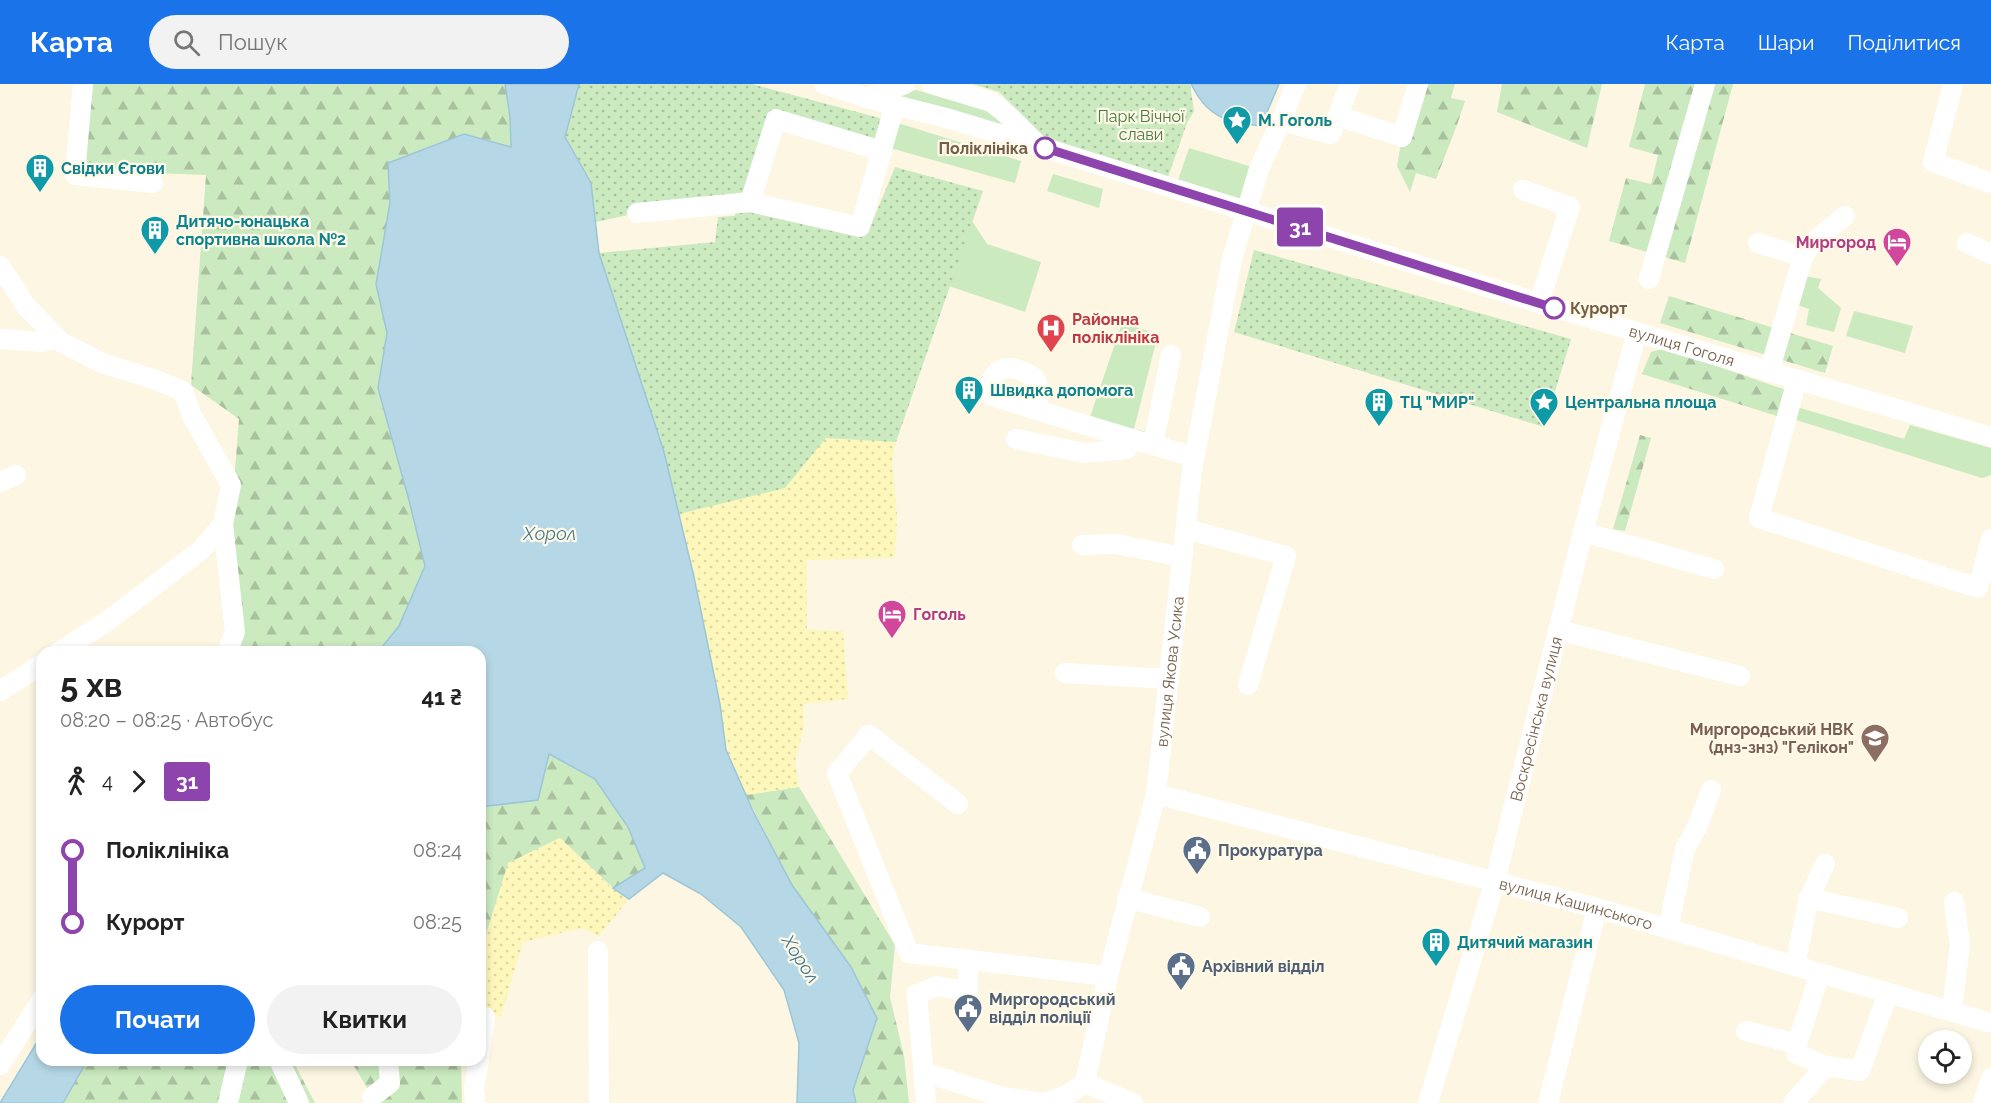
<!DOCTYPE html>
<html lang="uk">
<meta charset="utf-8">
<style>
:root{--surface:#fff;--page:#f2f2f2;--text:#222;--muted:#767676;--accent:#1a73e8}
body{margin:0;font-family:Raleway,sans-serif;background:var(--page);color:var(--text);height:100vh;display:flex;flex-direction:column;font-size:22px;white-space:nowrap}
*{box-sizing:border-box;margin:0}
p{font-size:20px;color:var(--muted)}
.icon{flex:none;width:33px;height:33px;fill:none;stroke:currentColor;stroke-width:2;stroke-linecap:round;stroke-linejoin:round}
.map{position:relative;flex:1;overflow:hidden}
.details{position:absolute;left:36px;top:562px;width:450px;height:420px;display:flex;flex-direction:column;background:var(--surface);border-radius:18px;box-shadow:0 3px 9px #0003}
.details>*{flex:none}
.badge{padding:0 12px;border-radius:4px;font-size:21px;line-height:39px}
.controls{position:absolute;left:1918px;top:946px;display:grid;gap:12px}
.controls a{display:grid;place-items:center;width:54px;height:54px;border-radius:50%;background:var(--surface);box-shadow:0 3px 9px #0003;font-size:30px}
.map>.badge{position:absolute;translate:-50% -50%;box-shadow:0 0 0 3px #fff}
.legs{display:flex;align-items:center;gap:9px;height:66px;padding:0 24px;font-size:20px}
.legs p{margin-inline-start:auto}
.summary{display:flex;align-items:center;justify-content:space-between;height:102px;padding:0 24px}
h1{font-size:33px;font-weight:700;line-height:45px}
.action{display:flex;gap:12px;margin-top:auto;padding:12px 24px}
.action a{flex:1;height:69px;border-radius:36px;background:var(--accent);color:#fff;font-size:24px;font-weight:700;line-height:69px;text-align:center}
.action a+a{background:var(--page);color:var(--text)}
ul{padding:0 24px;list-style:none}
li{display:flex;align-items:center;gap:21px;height:72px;font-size:22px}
li i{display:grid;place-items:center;width:9px;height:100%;margin:0 8px;background:currentColor}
li i::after{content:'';width:15px;height:15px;margin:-8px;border:4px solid;border-radius:50%;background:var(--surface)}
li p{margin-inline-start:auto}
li:first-child i{background:linear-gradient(#0000 50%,currentColor 0)}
li:last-child i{background:linear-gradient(currentColor 50%,#0000 0)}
header{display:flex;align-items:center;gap:36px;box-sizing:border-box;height:84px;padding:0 30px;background:var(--accent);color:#fff}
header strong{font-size:28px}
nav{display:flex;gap:33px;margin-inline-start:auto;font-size:21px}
.search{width:420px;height:54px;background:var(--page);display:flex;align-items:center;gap:15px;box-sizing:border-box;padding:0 21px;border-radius:33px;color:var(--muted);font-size:22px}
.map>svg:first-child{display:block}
.grass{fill:#cbeac0}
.forest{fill:url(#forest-firs)}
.sand{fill:url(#sand-dots)}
.park{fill:url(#park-dots)}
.water{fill:#b6d8e6;stroke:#9cc6d8;stroke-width:1.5}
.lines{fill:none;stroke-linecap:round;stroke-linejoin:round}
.minor{stroke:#fff;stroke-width:20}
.line-1-casing{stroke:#fff;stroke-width:14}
.line-1{stroke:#8e44ad;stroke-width:9}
.stop-1-dot{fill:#fff;stroke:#8e44ad;stroke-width:3}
.labels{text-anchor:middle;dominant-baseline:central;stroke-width:4.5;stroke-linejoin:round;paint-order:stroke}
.park-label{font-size:16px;fill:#497a40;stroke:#fff9e8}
.culture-label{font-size:16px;font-weight:bold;fill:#0d838f;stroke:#fff9e8;text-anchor:start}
.stop-label{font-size:16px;font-weight:bold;fill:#745e48;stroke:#fff9e8;text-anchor:end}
.hotel-label{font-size:16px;font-weight:bold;fill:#b23c85;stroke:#fff9e8;text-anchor:end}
.health-label{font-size:16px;font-weight:bold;fill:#be3a42;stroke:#fff9e8;text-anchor:start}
.street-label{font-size:16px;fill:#745e48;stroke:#fff9e8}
.education-label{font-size:16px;font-weight:bold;fill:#785e54;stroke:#fff9e8;text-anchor:end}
.service-label{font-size:16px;font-weight:bold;fill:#4e5e75;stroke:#fff9e8;text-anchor:start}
.water-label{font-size:18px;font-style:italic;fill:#44788f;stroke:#fff9e8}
</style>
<header>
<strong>Карта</strong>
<div class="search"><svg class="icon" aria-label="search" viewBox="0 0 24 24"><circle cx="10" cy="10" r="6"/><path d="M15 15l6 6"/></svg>Пошук</div>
<nav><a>Карта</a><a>Шари</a><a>Поділитися</a></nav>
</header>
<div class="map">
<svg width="1991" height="1019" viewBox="0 0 1991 1019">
<defs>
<pattern id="forest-firs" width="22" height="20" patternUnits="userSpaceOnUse" patternTransform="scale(1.5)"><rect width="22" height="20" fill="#cbeac0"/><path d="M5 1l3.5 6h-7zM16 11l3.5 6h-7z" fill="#a9c19e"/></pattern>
<pattern id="sand-dots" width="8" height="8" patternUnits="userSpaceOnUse" patternTransform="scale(1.5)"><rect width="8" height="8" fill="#fdf7bc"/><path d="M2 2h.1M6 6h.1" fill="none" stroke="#dcd6a3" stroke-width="1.8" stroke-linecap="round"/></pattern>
<pattern id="park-dots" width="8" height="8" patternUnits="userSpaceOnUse" patternTransform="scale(1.5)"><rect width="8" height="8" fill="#cbeac0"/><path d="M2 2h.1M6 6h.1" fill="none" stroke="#a9c19e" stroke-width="1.8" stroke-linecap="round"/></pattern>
</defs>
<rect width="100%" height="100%" fill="#fcf6e2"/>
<g class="grass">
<path d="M 916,6 L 991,28 L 1004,43 L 899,12 Z"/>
<path d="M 891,37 L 1021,77 L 1015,99 L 883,62 Z"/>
<path d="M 1189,64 L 1259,85 L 1249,117 L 1178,96 Z"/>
<path d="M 1053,90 L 1103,105 L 1099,124 L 1047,107 Z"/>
<path d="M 972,137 L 987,160 L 1041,178 L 1025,228 L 949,202 Z"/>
<path d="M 1805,192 L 1821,195 L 1818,204 L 1841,224 L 1834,248 L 1806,241 L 1809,225 L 1797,221 Z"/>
<path d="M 1854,227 L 1913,242 L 1905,269 L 1846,252 Z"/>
<path d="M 1122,239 L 1158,250 L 1134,345 L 1155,350 L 1087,342 Z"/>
<path d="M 1797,323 L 1904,355 L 1910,341 L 1991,364 L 1991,391 L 1982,394 L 1793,335 Z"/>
</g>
<g class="forest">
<path d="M 88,0 L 505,0 L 510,33 L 511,64 L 464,50 L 388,79 L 390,119 L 376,199 L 387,249 L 378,304 L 410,420 L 425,482 L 399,542 L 378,568 L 227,568 L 230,449 L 239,335 L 191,301 L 206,91 L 79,86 Z"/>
<path d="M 1418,0 L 1455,0 L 1451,14 L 1465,17 L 1457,41 L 1436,95 L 1416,89 L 1410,108 L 1397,82 L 1402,53 Z"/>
<path d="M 1502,0 L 1602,0 L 1587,64 L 1497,28 Z"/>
<path d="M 1645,0 L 1733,0 L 1685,179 L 1609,157 L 1626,94 L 1651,100 L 1658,71 L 1629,63 Z"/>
<path d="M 1669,212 L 1833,262 L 1825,289 L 1660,239 Z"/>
<path d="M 1665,264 L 1786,306 L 1777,332 L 1642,290 L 1651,268 Z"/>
<path d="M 1640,351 L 1651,354 L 1625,447 L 1613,445 Z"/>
<path d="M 548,670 L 595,695 L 628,743 L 645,784 L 613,804 L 560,754 L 509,779 L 480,870 L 480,723 L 489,721 Z"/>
<path d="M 799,703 L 895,861 L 890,913 L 904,972 L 909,1019 L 856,1019 L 853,1006 L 877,934 L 851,883 L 792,801 L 746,711 Z"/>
<path d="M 87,976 L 293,977 L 315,1019 L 63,1019 Z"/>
<path d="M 351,977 L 461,977 L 462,1019 L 376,1019 Z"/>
</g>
<g class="sand">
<path d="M 826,354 L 896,358 L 892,377 L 897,430 L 895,474 L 806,476 L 807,546 L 843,547 L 848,615 L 803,620 L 804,643 L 795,677 L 799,703 L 746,711 L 726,666 L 720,620 L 679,430 L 785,404 Z"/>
<path d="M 560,754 L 612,804 L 629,815 L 599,852 L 582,844 L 523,858 L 501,932 L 480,933 L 480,870 L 508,779 Z"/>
</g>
<g class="park">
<path d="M 579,0 L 752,0 L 891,37 L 882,67 L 776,36 L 750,117 L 869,146 L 895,83 L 983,107 L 896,358 L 826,354 L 785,404 L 679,430 L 664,368 L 599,169 L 715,158 L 718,133 L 735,132 L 734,120 L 637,129 L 596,138 L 591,99 L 565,53 Z"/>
<path d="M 973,0 L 1190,0 L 1194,27 L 1187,39 L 1168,93 L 1047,56 L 999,8 Z"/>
<path d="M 1254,166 L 1571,255 L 1544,343 L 1234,248 Z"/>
</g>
<g class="water">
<path d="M 505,0 L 579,0 L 565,53 L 591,99 L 599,169 L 664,368 L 694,493 L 720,620 L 726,666 L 753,727 L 792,801 L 851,883 L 877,934 L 853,1006 L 856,1019 L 797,1019 L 799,959 L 784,906 L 741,843 L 701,810 L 663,789 L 629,815 L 613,804 L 645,784 L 628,743 L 595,695 L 549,670 L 538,716 L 480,723 L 480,568 L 378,568 L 399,542 L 425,482 L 410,420 L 378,304 L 387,249 L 376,200 L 390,119 L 388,79 L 464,50 L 511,63 L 510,33 Z"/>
<path d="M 1191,0 L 1279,0 L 1261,42 L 1246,40 L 1244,36 L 1238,32 L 1231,37 C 1211,31 1200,18 1191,0 Z"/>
<path d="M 42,950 L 42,976 L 87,977 L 63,1019 L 0,1019 Z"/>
</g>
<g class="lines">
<g class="minor">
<path d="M 83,0 L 75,91 L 153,99"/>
<path id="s1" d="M 824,0 L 867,14 L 950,35 L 1039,62 L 1539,219 L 1991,353"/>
<path d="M 932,0 L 991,18 L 1010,33 L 1037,60"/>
<path d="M 1953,0 L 1933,78 L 1991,99"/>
<path d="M 867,14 L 905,0"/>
<path d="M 1338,32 L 1402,53 L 1418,0"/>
<path d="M 1281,37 L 1296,0"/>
<path d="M 1523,106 L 1570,123 L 1539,219"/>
<path d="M 750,118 L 776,35 L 882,67"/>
<path d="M 637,129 L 750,118 L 860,143 L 895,20"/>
<path d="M 1758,159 L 1803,173 L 1769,288"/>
<path d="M 1967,159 L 1991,170"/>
<path d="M 1803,173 L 1813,158 L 1845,132"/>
<path d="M 0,182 L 26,222 L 61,258 L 102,279 L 156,296 L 183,307 L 191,330 L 231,401 L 223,440 L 201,466 L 106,538 L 59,568"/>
<path d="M 1649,195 L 1705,0"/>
<path d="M 0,255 L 43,258 L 56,254"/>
<path d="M 1797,296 L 1759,434 L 1978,504 L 1991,455"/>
<path d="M 1043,328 C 1030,313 1042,308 1036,296 C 1034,292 1028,290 1024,288 C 1006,279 993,285 989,305 L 992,312 C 1059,333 1127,354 1195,373"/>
<path d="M 1016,355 L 1085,369 L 1127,365 L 1132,355"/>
<path d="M 1153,361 L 1171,271"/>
<path d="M 0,398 L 16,391"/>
<path d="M 223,440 L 235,548 L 227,568"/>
<path d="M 1186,445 L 1286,472 L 1248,601"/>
<path d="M 1583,448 L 1714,485"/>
<path d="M 1082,461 L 1116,460 L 1182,473"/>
<path d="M 1558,546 L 1740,592"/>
<path d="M 1065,589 L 1168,595"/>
<path d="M 0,607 L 42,580"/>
<path id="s2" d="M 1156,710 L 1597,824 L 1991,939"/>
<path d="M 958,720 L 869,651 L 837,689 L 909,869 L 1108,892"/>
<path d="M 1127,814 L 1200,833"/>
<path d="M 1809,814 L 1898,834"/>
<path d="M 1668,845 L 1685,765 L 1698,741 L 1711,706"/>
<path d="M 598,867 L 599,1019"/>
<path d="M 1795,882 L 1809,814 L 1825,780"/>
<path d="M 1952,926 L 1960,860 L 1954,818"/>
<path d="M 1746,947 L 1797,960 L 1820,889"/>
<path d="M 1797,960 L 1797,970 L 1826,982 L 1860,987 L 1888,909"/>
<path d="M 480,968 L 485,933"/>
<path d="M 279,976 L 299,1019"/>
<path d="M 0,981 L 42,915"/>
<path d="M 923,988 L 1003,1013 L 1043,1019"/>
<path d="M 1085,999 L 1133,1019"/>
<path d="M 372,1013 L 390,999 L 388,976"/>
<path d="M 228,1019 L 238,976"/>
<path d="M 475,1019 L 474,1004 L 479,976"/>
<path d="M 926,1019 L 917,910 L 937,902 L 968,908 L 968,876"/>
<path id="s3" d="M 1045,1019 L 1067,1011 L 1085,999 L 1108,892 L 1156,710 L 1192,386 L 1232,175 L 1259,85 L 1281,37 L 1331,50 L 1350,0"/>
<path id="s4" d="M 1428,1019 L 1495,797 L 1583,448 L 1637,248"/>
<path d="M 1548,1019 L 1597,824"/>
<path d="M 1793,1019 L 1826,982"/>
<path d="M 1983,1019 L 1991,994"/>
</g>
</g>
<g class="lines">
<g class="line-1-casing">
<path id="line-1" d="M 1045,64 L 1554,224"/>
</g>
<use href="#line-1" class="line-1"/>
</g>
<defs>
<g id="sight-pin" transform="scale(1.5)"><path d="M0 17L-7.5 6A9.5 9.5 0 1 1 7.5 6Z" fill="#0f9aa8" stroke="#fff9e8"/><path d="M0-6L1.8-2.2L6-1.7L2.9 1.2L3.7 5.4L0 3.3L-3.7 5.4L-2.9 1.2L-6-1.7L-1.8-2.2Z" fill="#fff"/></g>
<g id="building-pin" transform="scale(1.5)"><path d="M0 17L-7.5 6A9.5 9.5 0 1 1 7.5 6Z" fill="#0f9aa8" stroke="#fff9e8"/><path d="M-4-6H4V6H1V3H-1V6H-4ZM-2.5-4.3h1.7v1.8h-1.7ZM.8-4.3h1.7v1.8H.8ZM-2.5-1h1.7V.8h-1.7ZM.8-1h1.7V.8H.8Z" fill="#fff"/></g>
<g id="hotel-pin" transform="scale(1.5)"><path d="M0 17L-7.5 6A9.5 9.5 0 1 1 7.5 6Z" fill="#d1479c" stroke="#fff9e8"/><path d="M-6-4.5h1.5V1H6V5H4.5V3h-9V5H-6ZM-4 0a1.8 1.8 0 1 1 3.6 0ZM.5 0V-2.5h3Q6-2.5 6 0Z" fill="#fff"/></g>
<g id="hospital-pin" transform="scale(1.5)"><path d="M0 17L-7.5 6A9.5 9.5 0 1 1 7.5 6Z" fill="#e0444e" stroke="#fff9e8"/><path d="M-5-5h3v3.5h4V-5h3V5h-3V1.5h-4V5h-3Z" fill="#fff"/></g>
<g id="school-pin" transform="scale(1.5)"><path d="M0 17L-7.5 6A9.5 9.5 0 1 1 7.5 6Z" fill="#8d6e63" stroke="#fff9e8"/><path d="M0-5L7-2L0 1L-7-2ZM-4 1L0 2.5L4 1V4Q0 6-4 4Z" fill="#fff"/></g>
<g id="civic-pin" transform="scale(1.5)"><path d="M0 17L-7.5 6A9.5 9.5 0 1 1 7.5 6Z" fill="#5c6f8a" stroke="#fff9e8"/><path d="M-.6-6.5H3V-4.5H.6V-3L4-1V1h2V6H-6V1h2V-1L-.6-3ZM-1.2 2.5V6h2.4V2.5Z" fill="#fff"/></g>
</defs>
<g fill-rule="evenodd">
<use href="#sight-pin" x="1237" y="36"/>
<use href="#building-pin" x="40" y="84"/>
<use href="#building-pin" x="155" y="146"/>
<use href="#hotel-pin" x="1897" y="158"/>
<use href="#hospital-pin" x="1051" y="244"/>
<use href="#building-pin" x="969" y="306"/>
<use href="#building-pin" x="1379" y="318"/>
<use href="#sight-pin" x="1544" y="318"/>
<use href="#hotel-pin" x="892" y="530"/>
<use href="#school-pin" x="1875" y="654"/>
<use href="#civic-pin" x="1197" y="766"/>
<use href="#building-pin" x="1436" y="858"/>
<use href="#civic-pin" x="1181" y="882"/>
<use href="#civic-pin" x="968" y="924"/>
</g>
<g class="stop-1-dot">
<circle cx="1045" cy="64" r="10"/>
<circle cx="1554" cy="224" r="10"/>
</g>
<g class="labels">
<g class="park-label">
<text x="1141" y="32">Парк Вічної<tspan x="1141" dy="18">слави</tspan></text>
</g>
<g class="culture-label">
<text x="1258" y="36">М. Гоголь</text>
<text x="61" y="84">Свідки Єгови</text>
<text x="176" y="137">Дитячо-юнацька<tspan x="176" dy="18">спортивна школа №2</tspan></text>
<text x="990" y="306">Швидка допомога</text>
<text x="1400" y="318">ТЦ "МИР"</text>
<text x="1565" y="318">Центральна площа</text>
<text x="1457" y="858">Дитячий магазин</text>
</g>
<g class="stop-label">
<text x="1028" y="64">Поліклініка</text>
<text x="1570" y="224" text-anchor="start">Курорт</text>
</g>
<g class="hotel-label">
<text x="1876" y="158">Миргород</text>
<text x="913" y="530" text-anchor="start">Гоголь</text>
</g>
<g class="health-label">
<text x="1072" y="235">Районна<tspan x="1072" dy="18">поліклініка</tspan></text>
</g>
<g class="street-label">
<text stroke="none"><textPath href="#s1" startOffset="897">вулиця Гоголя</textPath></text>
<text stroke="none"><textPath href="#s3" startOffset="466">вулиця Якова Усика</textPath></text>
<text stroke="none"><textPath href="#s4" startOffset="399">Воскресінська вулиця</textPath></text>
<text stroke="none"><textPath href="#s2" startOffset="434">вулиця Кашинського</textPath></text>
</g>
<g class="education-label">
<text x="1854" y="645">Миргородський НВК<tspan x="1854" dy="18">(днз-знз) "Гелікон"</tspan></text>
</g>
<g class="service-label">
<text x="1218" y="766">Прокуратура</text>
<text x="1202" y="882">Архівний відділ</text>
<text x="989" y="915">Миргородський<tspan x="989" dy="18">відділ поліції</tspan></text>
</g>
<g class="water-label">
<text x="550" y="449">Хорол</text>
<text transform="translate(801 875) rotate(57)">Хорол</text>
</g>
</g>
</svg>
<div class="controls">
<a><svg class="icon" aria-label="locate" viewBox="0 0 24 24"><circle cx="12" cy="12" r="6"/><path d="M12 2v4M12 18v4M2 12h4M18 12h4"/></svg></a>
</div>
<b class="badge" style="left:1300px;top:143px;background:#8e44ad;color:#fff">31</b>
<section class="details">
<div class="summary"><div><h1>5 хв</h1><p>08:20 – 08:25 · Автобус</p></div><b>41 ₴</b></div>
<div class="legs"><svg class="icon" aria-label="walk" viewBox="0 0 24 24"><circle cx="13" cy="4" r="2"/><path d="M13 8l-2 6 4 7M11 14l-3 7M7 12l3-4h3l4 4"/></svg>4<svg class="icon" aria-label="forward" viewBox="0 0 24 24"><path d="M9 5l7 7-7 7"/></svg><b class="badge" style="background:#8e44ad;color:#fff">31</b></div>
<ul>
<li><i style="color:#8e44ad"></i><b>Поліклініка</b><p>08:24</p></li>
<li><i style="color:#8e44ad"></i><b>Курорт</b><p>08:25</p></li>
</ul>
<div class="action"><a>Почати</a><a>Квитки</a></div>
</section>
</div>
